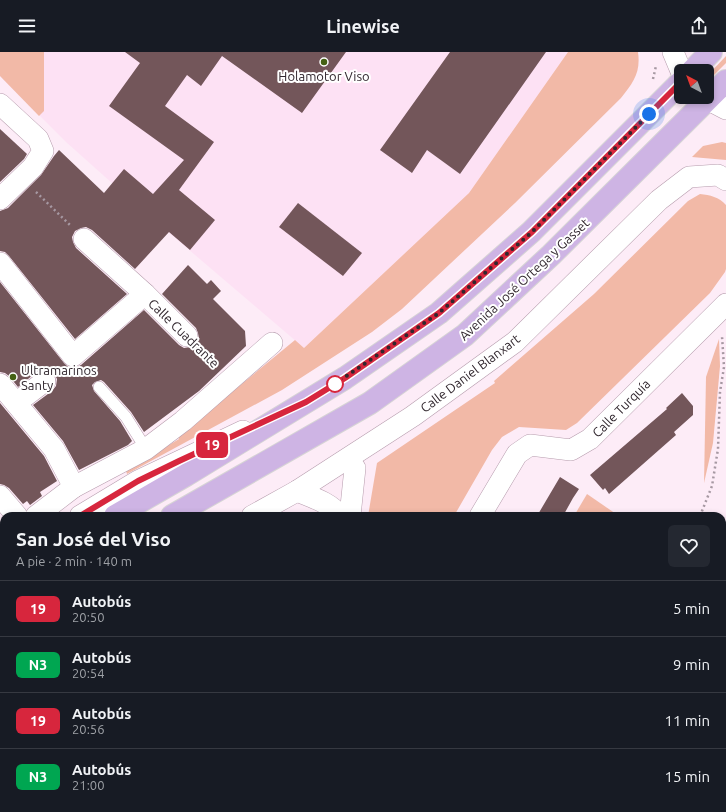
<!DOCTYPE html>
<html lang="es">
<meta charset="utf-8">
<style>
:root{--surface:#171b24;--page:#242831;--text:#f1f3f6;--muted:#9ea1a6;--line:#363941}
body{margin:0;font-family:Ubuntu,sans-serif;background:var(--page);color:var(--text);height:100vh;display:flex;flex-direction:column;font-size:15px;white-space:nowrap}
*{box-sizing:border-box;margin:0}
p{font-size:13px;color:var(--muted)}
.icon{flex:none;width:22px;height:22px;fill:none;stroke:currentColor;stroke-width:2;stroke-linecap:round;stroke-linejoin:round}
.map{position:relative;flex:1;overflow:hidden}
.sheet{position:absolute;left:0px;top:460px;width:726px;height:300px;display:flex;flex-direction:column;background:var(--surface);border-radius:12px 12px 0 0;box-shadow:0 2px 6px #0003}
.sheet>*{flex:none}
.badge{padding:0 8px;border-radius:6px;font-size:14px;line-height:26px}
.needle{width:26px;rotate:319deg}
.buttons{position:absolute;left:674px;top:12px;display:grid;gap:8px}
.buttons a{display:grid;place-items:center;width:40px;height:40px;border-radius:6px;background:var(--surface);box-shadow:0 2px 6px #0003;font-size:20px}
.you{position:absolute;width:20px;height:20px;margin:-10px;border:3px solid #fff;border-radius:50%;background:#1a73e8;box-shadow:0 0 0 6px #1a73e833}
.map>.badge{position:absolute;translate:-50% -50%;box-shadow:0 0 0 2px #fff}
.round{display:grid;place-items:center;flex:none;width:42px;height:42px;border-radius:6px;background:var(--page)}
.head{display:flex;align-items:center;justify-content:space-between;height:68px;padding:0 16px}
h1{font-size:19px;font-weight:600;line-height:30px}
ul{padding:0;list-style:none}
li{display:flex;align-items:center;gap:12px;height:56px;padding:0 16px;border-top:1px solid var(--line)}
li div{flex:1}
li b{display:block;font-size:15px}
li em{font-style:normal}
li .badge{min-width:44px;font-weight:700;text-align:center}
header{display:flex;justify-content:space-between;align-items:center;height:52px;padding:0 16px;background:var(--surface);font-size:18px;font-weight:600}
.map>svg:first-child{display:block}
.built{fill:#fde1f4}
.green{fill:#f2b9a7}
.building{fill:#73565a}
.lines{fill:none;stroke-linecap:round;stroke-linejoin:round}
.service-casing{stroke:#b69cad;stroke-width:12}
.minor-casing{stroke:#b69cad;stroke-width:22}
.primary-casing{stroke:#d6d4d5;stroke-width:24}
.path{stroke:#a698a2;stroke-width:2.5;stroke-dasharray:2 3;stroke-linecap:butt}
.service{stroke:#fff;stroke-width:11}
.minor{stroke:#fff;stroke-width:21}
.primary{stroke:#ceb4e4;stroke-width:22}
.line-casing{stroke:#fff;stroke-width:9}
.line{stroke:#d7263d;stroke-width:6}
.walk{stroke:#31272e;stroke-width:4;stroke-dasharray:0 7.2}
.poi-dot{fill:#446113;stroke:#fff;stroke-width:1.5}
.stop-dot{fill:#fff;stroke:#d7263d;stroke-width:2}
.labels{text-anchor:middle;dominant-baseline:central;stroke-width:4;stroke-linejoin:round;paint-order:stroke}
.poi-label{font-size:13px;fill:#31272e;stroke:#fff}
.street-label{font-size:13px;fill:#31272e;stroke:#fff}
</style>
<header><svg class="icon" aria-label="menu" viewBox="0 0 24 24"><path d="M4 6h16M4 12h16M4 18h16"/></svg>Linewise<svg class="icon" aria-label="share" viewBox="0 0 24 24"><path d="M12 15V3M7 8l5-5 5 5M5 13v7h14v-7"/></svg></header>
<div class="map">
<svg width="726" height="760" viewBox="0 0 726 760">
<rect width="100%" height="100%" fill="#fdecf7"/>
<path class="built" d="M 0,0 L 568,0 L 469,141 L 304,296 L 140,156 L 66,90 L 0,24 Z"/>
<g class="green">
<path d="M 0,0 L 44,0 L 44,59 L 39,64 L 0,24 Z"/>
<path d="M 568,0 L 638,0 C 641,21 633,31 621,46 L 515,151 L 402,257 L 372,280 L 282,338 L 127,422 L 126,419 L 179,387 L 177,383 L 204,363 L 295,288 L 304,296 L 469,141 Z"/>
<path d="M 726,4 L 726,11 L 711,26 L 708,23 Z"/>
<path d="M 722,90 L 726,91 L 726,108 L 692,105 L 703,94 Z"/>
<path d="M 700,142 C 710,143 719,145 726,153 L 726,217 L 725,220 L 710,241 L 577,371 L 566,378 L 519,375 L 502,385 L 492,398 L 454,464 L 368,464 L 377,411 L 495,331 L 494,329 L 594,242 L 688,149 Z"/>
<path d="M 719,287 L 720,314 L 713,391 L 704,431 L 706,325 Z"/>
<path d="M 587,442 L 619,464 L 574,464 Z"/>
<path d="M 338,756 L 629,756 L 633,760 L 335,760 Z"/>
</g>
<g class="building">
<path d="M 125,0 L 346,0 L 302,61 L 222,4 L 201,34 L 187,23 L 165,54 L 214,90 L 179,138 L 215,168 L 190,198 L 169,180 L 135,217 L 92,178 L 86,175 L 81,176 L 75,179 L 72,185 L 73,190 L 76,196 L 127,242 L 75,287 L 9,204 L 5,200 L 0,199 L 0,159 L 8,156 L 41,123 L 54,104 L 59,98 L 104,141 L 124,117 L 153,142 L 184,108 L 109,54 L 140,11 Z"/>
<path d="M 450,0 L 546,0 L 460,122 L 427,98 L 412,121 L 380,98 Z"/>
<path d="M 0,77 L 27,102 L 24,107 L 0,130 Z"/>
<path d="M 298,151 L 362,201 L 343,224 L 279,175 Z"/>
<path d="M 188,213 L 207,232 L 211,228 L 221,239 L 213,247 L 245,279 L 246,294 L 199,339 L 144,380 L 131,360 L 104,330 L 101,328 L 95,330 L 92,333 L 94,339 L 120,369 L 132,389 L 128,393 L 79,418 L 63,389 L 33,353 L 52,339 L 56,334 L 57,327 L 54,321 L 49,318 L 43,317 L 38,319 L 18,335 L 9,324 L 5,321 L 0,320 L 0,230 L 64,311 L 68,315 L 75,316 L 81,313 L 144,258 L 179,293 L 184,296 L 190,295 L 195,293 L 199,287 L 198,281 L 196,276 L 162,242 Z"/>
<path d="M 682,341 L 693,354 L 693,363 L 674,380 L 676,383 L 609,442 L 605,436 L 603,438 L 590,423 L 667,357 L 666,356 Z"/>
<path d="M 0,351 L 44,404 L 57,429 L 40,440 L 42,444 L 30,453 L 27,449 L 23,452 L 9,436 L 4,433 L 0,432 Z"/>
<path d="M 560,425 L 579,437 L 573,446 L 563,464 L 537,464 Z"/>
</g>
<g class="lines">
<g class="service-casing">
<g id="service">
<path d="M 99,335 L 126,365 L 146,397"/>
<path d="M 722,520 L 726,512"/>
</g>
</g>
<g class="minor-casing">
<g id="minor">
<path d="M 673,0 L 681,19"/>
<path d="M 703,45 L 726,57"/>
<path d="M 0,52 L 38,87 L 43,99 L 33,115 L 0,147"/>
<path d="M 84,187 L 145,242 L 187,284"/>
<path d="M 0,211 L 73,304 L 145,242"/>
<path d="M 0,332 L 54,397 L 74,435"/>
<path d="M 16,351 L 45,329"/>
<path d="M 297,439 C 309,444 334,452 339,464"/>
<path d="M 0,444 L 17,464"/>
<path d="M 36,464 L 74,435 L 146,397 L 183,369 L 272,291"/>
<path d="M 80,464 L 138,429 L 243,379"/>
<path d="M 252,464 L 297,439 L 413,364 L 515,290 L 659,148 L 689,125 L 718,123 L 726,128"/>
<path d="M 350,464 L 355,416"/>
<path d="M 480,464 L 517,402 L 530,393 L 571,398 L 590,387 L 726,252"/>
<path d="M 0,501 L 4,496"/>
<path d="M 0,691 L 4,687"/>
<path d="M 190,760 L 193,756"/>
</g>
</g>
<g class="primary-casing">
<g id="primary">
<path d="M 692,19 L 711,0"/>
<path d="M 115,464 L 186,423 L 345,326 L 439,261 L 531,180 L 681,30"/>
<path d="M 172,464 L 370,351 L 465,283 L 551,203 L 726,29"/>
<path d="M 0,538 L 4,535"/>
<path d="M 0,575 L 4,572"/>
</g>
</g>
<g class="path">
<path d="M 653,27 L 656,14"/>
<path d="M 36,140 L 70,173"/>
<path d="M 202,298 L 217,313"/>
<path d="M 700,464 L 712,434 L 718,397 L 720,340 L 724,315 L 722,284"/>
<path d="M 445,756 L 447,760"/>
<path d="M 400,760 L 400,756"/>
</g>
<use href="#service" class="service"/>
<use href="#minor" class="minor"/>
<use href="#primary" class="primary"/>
</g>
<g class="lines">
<g class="line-casing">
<path id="line" d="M 80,464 L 138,429 L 179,409 L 306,350 L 345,326 L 439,261 L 532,180 L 681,30"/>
</g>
<use href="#line" class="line"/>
<path class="walk" d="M 335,332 L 332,334 L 439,261 L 532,180 L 649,62"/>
</g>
<g class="poi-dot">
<circle cx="324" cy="10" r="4"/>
<circle cx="13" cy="325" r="4"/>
</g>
<circle class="stop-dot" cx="335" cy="332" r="8"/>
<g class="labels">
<g class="poi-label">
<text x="324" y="24">Holamotor Viso</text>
<text x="21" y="318" text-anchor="start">Ultramarinos<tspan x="21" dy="15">Santy</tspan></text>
</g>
<g class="street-label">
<text transform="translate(524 227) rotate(-43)">Avenida José Ortega y Gasset</text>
<text transform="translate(184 281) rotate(44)">Calle Cuadrante</text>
<text transform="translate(470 321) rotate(-37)">Calle Daniel Blanxart</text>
<text transform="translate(621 356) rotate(-45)">Calle Turquía</text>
</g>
</g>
</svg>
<div class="buttons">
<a><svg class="needle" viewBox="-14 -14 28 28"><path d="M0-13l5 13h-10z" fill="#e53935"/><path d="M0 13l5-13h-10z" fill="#9ea1a6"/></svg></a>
</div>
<div class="you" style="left:649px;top:62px"></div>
<b class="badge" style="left:212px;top:393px;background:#d7263d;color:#fff">19</b>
<section class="sheet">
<div class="head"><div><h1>San José del Viso</h1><p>A pie · 2 min · 140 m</p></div><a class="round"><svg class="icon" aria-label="heart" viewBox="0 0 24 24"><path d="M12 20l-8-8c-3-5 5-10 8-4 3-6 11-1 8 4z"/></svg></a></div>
<ul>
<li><span class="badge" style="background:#d7263d;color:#fff">19</span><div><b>Autobús</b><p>20:50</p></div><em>5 min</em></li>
<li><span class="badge" style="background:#00a651;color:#fff">N3</span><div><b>Autobús</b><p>20:54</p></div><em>9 min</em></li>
<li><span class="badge" style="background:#d7263d;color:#fff">19</span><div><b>Autobús</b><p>20:56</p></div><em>11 min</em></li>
<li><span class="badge" style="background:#00a651;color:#fff">N3</span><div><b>Autobús</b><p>21:00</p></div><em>15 min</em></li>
</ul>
</section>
</div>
